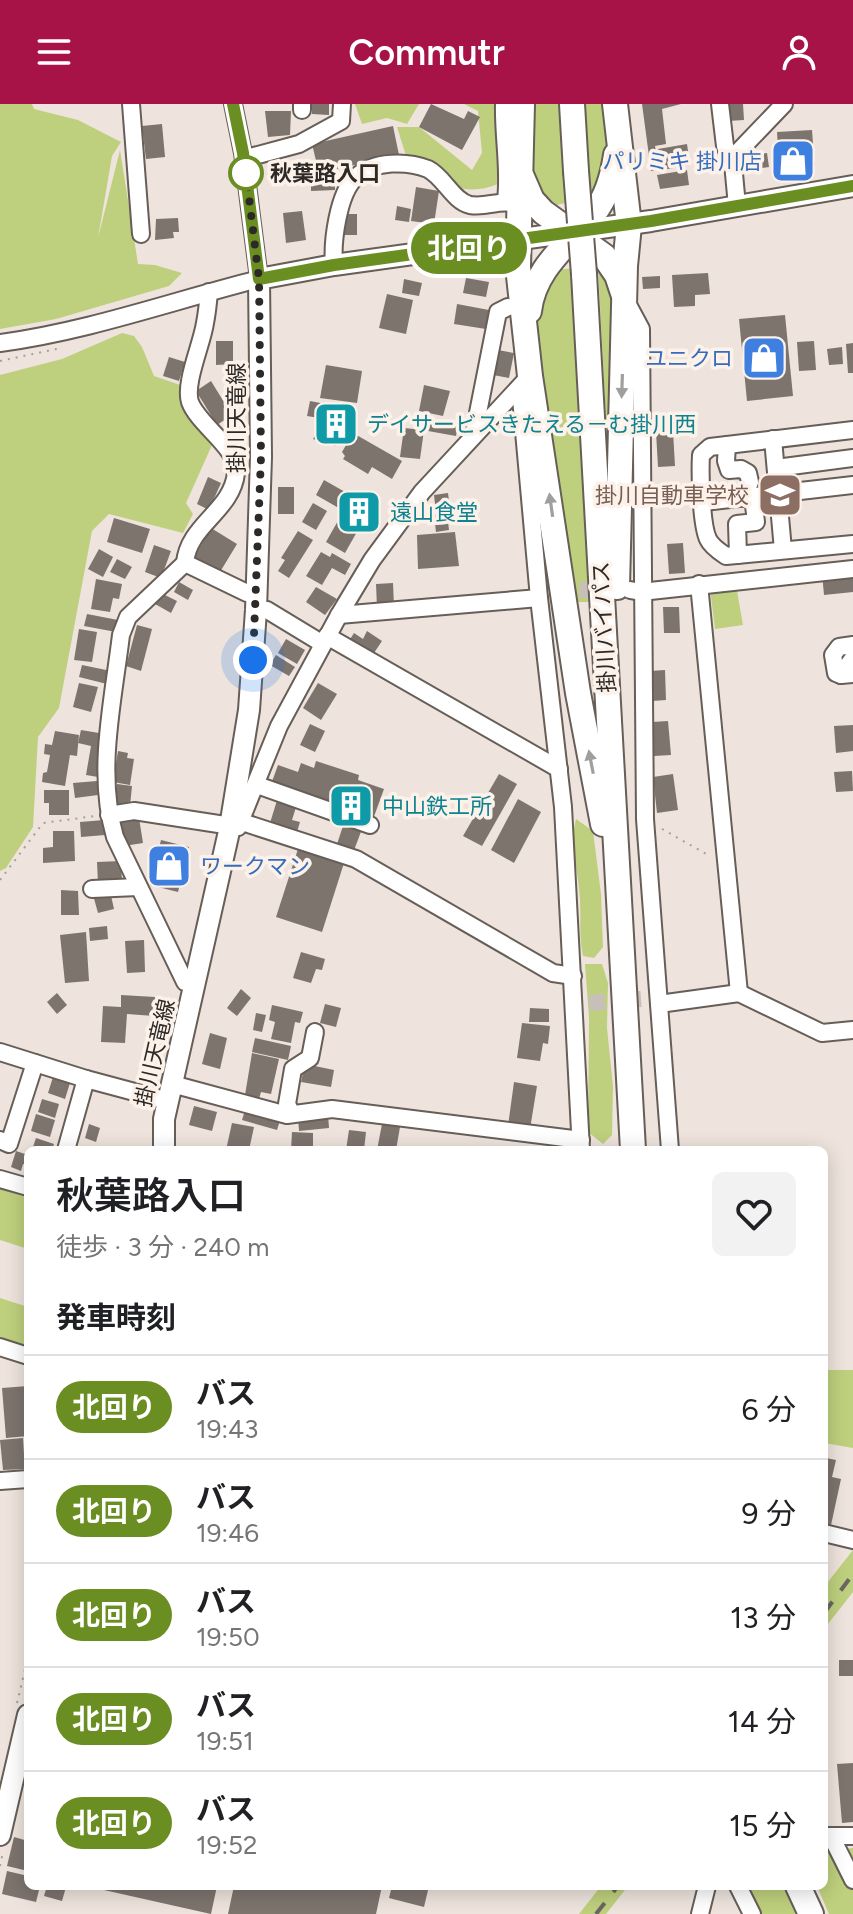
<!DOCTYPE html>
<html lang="ja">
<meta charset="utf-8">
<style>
:root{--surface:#fff;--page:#f2f2f2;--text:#202124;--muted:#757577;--line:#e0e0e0;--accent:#a81347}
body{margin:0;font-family:Figtree,"Noto Sans JP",sans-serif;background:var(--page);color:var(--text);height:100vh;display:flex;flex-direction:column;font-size:30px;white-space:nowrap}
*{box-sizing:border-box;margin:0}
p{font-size:26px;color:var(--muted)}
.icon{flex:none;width:44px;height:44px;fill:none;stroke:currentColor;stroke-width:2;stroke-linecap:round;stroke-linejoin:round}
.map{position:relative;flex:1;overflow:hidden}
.drawer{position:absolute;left:24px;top:1042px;width:804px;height:744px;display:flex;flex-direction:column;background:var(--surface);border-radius:12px;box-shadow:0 4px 20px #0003}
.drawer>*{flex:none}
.badge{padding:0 16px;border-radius:26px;font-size:28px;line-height:52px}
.you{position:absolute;width:40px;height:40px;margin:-20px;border:6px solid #fff;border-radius:50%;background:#1a73e8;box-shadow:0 0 0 12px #1a73e833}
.map>.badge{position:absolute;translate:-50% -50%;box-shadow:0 0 0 4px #fff}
h2{padding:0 32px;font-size:30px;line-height:72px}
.round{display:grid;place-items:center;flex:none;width:84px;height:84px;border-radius:12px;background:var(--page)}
.summary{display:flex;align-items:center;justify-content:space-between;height:136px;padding:0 32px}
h1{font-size:38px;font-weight:600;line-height:60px}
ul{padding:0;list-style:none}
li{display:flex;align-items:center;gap:24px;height:104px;padding:0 32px;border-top:2px solid var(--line)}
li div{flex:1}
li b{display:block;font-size:30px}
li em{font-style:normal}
li .badge{min-width:88px;font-weight:700;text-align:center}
header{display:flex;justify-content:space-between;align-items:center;height:104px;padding:0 32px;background:var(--accent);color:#fff;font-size:36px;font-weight:600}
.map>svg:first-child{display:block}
.green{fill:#bed07d}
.building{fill:#7d746e}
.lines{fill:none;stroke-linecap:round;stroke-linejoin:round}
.minor-tunnel{stroke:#c7bfb8;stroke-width:16;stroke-dasharray:16 8;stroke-linecap:butt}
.minor-casing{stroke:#665e57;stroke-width:20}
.major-casing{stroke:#665e57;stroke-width:24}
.highway-casing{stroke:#665e57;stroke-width:28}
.path{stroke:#a7a09a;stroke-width:2;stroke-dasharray:2 6;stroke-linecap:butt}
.minor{stroke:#fff;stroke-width:16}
.major{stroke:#fff;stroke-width:20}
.highway{stroke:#fff;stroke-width:24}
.rail{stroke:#6c6662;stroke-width:4;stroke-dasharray:14 14;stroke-linecap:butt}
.highway-bridge-casing{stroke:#665e57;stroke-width:28;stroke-linecap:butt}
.highway-bridge{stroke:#fff;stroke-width:24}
.oneway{fill:#a09f9d}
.line-casing{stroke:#fff;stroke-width:18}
.line{stroke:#6b8e23;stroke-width:12}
.walk{stroke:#2d2926;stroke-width:8;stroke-dasharray:0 14.4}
.stop-dot{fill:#fff;stroke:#6b8e23;stroke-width:4}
.labels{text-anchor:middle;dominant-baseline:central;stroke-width:7;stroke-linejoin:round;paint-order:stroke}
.shop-label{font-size:22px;fill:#366cbe;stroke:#fcf2ea;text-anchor:end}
.stop-label{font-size:22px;font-weight:bold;fill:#2d2926;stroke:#fcf2ea;text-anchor:start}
.street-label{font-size:22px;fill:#2d2926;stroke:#fcf2ea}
.culture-label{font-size:22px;fill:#0d838f;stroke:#fcf2ea;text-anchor:start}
.education-label{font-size:22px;fill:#785e54;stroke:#fcf2ea;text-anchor:end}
</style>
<header><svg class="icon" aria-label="menu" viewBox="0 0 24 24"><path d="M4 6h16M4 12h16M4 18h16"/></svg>Commutr<svg class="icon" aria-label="person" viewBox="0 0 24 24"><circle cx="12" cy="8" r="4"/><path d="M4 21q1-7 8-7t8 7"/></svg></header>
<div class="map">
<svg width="853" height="1810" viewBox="0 0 853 1810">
<rect width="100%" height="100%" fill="#eee4dd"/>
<g class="green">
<path d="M 0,0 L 32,0 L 34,5 L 78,16 L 121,38 L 112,52 L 98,134 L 120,46 L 138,160 L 155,161 L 182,169 L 169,182 L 56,215 L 0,225 Z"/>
<path d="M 355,0 L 419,0 L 407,20 L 387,14 L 362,20 Z"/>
<path d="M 464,0 L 497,0 L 498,80 C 461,95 439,76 408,58 L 397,23 L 419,23 L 472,66 L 482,49 L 478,7 Z"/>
<path d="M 532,0 L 563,0 L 571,98 L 551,102 C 522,76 531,36 532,0 Z"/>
<path d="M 583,0 L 605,0 C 611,42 609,58 590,97 Z"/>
<path d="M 598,163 L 616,187 L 611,411 Z"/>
<path d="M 576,164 L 598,498 L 574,498 L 538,277 L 537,195 L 555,166 Z"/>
<path d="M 122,229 L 134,232 L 142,243 L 154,272 L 186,283 L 182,293 L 212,341 L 186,399 L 193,410 L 183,429 L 109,410 L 92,427 L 59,604 L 38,633 L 33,723 L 6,764 L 0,767 L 0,271 L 62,255 Z"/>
<path d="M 736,481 L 743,521 L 715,525 L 710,485 Z"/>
<path d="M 576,715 L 593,727 L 601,790 L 603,843 L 594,854 L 583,852 C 579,833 581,815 580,796 C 579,769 569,741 576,715 Z"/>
<path d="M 585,860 L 602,860 L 608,879 L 607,924 L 613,982 L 612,1031 L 603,1040 L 588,1028 L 589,914 Z"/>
<path d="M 0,1081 L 28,1090 L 28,1145 L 0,1136 Z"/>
<path d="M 0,1194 L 28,1203 L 28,1242 L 0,1234 Z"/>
<path d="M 824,1266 L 853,1266 L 853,1344 L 824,1339 Z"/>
<path d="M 853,1446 L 853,1488 L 824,1525 L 824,1483 Z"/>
<path d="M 824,1742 L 834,1746 L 853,1744 L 853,1810 L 829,1810 L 817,1782 L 824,1782 Z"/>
<path d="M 601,1782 L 628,1782 L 606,1810 L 579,1810 Z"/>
<path d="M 738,1782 L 787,1782 L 801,1810 L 752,1810 Z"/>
</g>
<g class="building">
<path d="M 312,0 L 329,0 L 329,11 L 312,10 Z"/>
<path d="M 431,0 L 464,15 L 468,7 L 480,13 L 462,46 L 419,23 Z"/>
<path d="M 642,0 L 681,0 L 662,5 L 666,40 L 655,42 L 659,66 L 651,67 Z"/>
<path d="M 726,0 L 743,0 L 744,16 L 728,17 Z"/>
<path d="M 265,7 L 291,7 L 290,31 L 268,33 Z"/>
<path d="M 162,20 L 165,53 L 146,55 L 142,22 Z"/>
<path d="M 393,22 L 399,51 L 319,69 L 312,40 Z"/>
<path d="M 812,26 L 813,40 L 778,43 L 777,28 Z"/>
<path d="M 687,40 L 690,61 L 662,66 L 658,45 Z"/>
<path d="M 812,47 L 815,62 L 776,68 L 774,54 Z"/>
<path d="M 767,49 L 769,63 L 754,65 L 752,51 Z"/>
<path d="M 687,66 L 689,81 L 660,85 L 657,71 Z"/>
<path d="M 311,74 L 335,74 L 335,86 L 311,87 Z"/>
<path d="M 416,83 L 439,87 L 434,120 L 411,117 Z"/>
<path d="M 397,102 L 411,105 L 409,118 L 395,116 Z"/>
<path d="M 302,107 L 306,136 L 286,139 L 283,109 Z"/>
<rect x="343" y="110" width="14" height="21"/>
<path d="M 178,114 L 179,128 L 173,128 L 174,134 L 155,136 L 156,115 Z"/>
<path d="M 708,169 L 710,190 L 695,191 L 695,202 L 674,203 L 672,171 Z"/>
<path d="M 660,172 L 660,184 L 643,185 L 642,173 Z"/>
<path d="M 466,174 L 489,178 L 486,193 L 463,189 Z"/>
<path d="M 404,175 L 422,179 L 419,192 L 402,189 Z"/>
<path d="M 387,190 L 413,196 L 406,230 L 379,224 Z"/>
<path d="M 457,200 L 489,206 L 486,225 L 454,220 Z"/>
<path d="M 785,211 L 793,292 L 747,297 L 739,215 Z"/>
<path d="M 216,237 L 233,237 L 233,260 L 216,261 Z"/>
<path d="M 814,237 L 816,266 L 799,267 L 797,238 Z"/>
<path d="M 853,239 L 853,269 L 848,269 L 846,240 Z"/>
<path d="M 842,243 L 843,260 L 829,261 L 827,245 Z"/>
<path d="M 498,246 L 514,249 L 509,274 L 493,271 Z"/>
<path d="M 169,253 L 185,258 L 179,277 L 163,272 Z"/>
<path d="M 326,261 L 362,267 L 357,299 L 320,294 Z"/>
<path d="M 211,277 L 232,311 L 217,321 L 196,287 Z"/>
<path d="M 424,281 L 450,287 L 443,312 L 419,307 Z"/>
<path d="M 310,297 L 352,305 L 348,325 L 336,342 L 313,335 L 325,315 L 307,312 Z"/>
<path d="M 430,317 L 458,322 L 456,332 L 428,327 Z"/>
<path d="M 236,320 L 244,338 L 230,345 L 222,326 Z"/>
<path d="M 404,324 L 424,326 L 420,355 L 400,353 Z"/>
<path d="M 673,327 L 675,362 L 658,363 L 656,328 Z"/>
<path d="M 353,329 L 402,357 L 392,375 L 372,363 L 368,370 L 343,355 L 345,352 L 342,348 Z"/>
<path d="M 208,373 L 221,379 L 209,406 L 197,400 Z"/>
<path d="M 324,376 L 361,397 L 365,389 L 378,396 L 365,419 L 316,391 Z"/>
<rect x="278" y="383" width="16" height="27"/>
<path d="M 448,389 L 450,406 L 436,408 L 434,391 Z"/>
<path d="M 313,399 L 327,407 L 316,426 L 302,418 Z"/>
<path d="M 447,409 L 449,426 L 436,428 L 434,411 Z"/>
<path d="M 114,414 L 150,425 L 142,449 L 107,438 Z"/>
<path d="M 339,415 L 358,426 L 345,449 L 326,438 Z"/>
<path d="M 211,424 L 237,440 L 220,468 L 194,453 Z"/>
<path d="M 298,427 L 313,436 L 289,474 L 278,467 L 285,456 L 281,454 Z"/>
<path d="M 455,428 L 459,462 L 418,465 L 417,431 Z"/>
<path d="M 683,439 L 685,469 L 669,470 L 667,440 Z"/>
<path d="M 154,441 L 171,447 L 161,474 L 145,468 Z"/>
<path d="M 99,445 L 113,453 L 103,473 L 88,465 Z"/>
<path d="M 321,448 L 330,453 L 332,449 L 351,460 L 345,471 L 332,464 L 322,481 L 306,472 Z"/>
<path d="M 117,455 L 132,463 L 125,475 L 110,468 Z"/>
<path d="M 853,466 L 853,488 L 824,491 L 822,469 Z"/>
<path d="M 96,475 L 122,480 L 119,495 L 113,494 L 110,508 L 91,505 Z"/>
<path d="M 179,478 L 193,486 L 188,496 L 174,488 Z"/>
<path d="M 393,479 L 394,503 L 377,504 L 376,480 Z"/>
<path d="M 316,483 L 337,495 L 325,511 L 306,498 Z"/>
<path d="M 161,489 L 177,497 L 171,509 L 155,500 Z"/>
<path d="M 663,503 L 679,503 L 680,529 L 664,529 Z"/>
<path d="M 87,510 L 118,516 L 116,528 L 84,522 Z"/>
<path d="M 137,521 L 152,525 L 141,567 L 126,562 Z"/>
<path d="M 79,525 L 97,528 L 92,558 L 74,556 Z"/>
<path d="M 367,527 L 382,537 L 372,552 L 349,537 L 354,529 L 363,535 Z"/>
<path d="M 286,535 L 305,546 L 297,560 L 278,549 Z"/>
<path d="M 276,551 L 295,563 L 289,572 L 270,561 Z"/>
<path d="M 82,561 L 111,567 L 107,580 L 79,573 Z"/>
<path d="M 665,566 L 666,596 L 652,597 L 650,567 Z"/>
<path d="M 79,579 L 98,583 L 91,608 L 73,603 Z"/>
<path d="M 318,579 L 337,590 L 321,616 L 303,604 Z"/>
<path d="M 668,617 L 671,651 L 654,652 L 652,618 Z"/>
<path d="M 310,620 L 325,627 L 315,648 L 300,641 Z"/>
<path d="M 853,621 L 853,647 L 836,649 L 834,622 Z"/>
<path d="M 81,626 L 105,630 L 98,673 L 86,671 L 91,642 L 78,639 Z"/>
<path d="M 55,627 L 79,631 L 77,652 L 70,651 L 65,682 L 42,678 L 43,669 L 47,668 L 50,651 L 44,650 L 45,640 L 52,641 Z"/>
<path d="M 118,647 L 128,649 L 127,654 L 134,655 L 130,681 L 113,678 Z"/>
<path d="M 316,657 L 359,671 L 358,676 L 384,685 L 372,718 L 270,683 L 278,661 L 298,668 L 301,659 L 314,664 Z"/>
<path d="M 852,667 L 853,687 L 836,688 L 834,668 Z"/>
<path d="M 499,670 L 517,680 L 482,742 L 463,732 Z"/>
<path d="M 673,670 L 678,706 L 657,709 L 653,673 Z"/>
<path d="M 97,677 L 98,691 L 75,694 L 73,679 Z"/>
<path d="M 117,680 L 132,682 L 130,702 L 114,700 Z"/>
<path d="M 44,686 L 69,686 L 69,711 L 49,711 L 49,699 L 44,699 Z"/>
<path d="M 278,693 L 297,700 L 292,716 L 300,718 L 297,728 L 270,719 Z"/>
<path d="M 518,695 L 541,708 L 514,759 L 491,746 Z"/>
<path d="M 139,714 L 143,739 L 124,742 L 120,718 Z"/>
<path d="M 104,716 L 105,731 L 81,733 L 80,718 Z"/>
<path d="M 344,719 L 362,725 L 353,749 L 336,743 Z"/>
<path d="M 53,727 L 74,727 L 75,757 L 43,759 L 43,744 L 53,743 Z"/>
<path d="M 161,736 L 189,743 L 178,788 L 150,781 Z"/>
<path d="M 298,745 L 344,759 L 322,828 L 276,813 Z"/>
<path d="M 121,757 L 122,777 L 98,779 L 97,758 Z"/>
<path d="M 61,786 L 78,787 L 79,811 L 61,811 Z"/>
<path d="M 110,787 L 114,805 L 98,809 L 93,791 Z"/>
<path d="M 107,822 L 108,835 L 90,837 L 89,824 Z"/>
<path d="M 86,828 L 89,877 L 65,879 L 60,831 Z"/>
<path d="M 144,836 L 145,868 L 127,869 L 125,837 Z"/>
<path d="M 301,848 L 325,855 L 322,866 L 316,865 L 311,879 L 293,874 Z"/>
<path d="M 241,885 L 251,894 L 237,912 L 227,904 Z"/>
<path d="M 57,889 L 67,901 L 57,910 L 47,898 Z"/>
<path d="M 121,891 L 155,893 L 154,912 L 127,910 L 125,939 L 101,938 L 103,902 L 121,903 Z"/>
<path d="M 325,900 L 341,904 L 336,923 L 320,919 Z"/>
<path d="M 272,901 L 303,908 L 300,919 L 295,918 L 291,939 L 271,935 L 275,918 L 269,916 Z"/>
<path d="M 530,904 L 549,905 L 549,918 L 529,918 Z"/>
<path d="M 256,909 L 266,911 L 262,928 L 253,926 Z"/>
<path d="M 522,919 L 550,922 L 548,940 L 543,939 L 540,957 L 517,954 Z"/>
<path d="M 210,929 L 227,934 L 220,965 L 202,960 Z"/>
<path d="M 255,934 L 291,942 L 288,956 L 252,948 Z"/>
<path d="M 252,949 L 279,955 L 271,990 L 261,988 L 259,995 L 245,991 Z"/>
<path d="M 305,960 L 334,966 L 331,983 L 301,978 Z"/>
<path d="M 53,973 L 70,979 L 65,995 L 48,989 Z"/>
<path d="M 514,978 L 537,982 L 530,1025 L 508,1022 Z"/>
<path d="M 42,995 L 59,1000 L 55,1014 L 38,1008 Z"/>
<path d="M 194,1002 L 217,1008 L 212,1027 L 189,1021 Z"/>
<path d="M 246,1003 L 281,1013 L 277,1026 L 242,1016 Z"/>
<path d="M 36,1010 L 55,1016 L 50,1033 L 31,1027 Z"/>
<path d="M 328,1010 L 329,1024 L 299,1027 L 298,1013 Z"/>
<path d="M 232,1019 L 254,1023 L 249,1046 L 226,1046 Z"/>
<path d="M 89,1020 L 100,1024 L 96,1038 L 85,1034 Z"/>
<path d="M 382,1020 L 400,1023 L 396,1046 L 377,1046 Z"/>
<path d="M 349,1026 L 366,1028 L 364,1046 L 346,1046 Z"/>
<path d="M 292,1028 L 313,1029 L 313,1046 L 291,1046 Z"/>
<path d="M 36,1034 L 54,1040 L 52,1046 L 32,1046 Z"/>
<path d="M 16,1047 L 28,1051 L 28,1062 L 23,1060 L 21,1067 L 11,1063 Z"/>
<path d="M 28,1282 L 28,1332 L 6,1334 L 2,1284 Z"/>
<path d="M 23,1334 L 25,1365 L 3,1366 L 0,1336 Z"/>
<path d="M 824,1344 L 828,1345 L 826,1354 L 836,1356 L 832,1373 L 841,1375 L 831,1421 L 824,1419 Z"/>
<rect x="839" y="1556" width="14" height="16"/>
<path d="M 853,1659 L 853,1718 L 842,1719 L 837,1660 Z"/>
<path d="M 14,1733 L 28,1737 L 28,1767 L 7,1762 Z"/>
<path d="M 7,1767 L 28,1772 L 28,1782 L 40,1782 L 36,1798 L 2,1790 Z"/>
<path d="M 47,1782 L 66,1783 L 62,1797 L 44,1792 Z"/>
<path d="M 86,1782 L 217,1782 L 211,1810 Z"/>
<path d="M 234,1782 L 382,1782 L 376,1810 L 228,1810 Z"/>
<path d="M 392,1782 L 429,1782 L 424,1803 L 389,1794 Z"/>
</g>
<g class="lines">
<g class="minor-tunnel">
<path d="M 555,486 L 612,486"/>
<path d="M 589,899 L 641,895"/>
</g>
<g class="minor-casing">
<g id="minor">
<path d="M 131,0 L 141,130"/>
<path d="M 504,0 C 503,32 510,65 506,96"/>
<path d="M 720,0 L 725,42 L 733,59 L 737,102"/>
<path d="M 302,6 L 302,0"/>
<path d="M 254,52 L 299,40 L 341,17 L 342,0"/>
<path d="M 733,59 L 737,49 L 784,0"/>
<path d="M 334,161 C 332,138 338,89 356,73 C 374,56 408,57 428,65 C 444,73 453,97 470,101 C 489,104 500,94 519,101"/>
<path d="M 209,188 C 208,199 207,209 205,219 C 202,240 184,279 190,298 C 199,322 239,344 236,369 C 232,407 188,421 185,459 L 247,489 L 257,490"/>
<path d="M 626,197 L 641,225 L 645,715 L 670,1046"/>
<path d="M 0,239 C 89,227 172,197 259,175 L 243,49 L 233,0"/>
<path d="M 520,283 L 539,494 L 563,703 L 581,1046"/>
<path d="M 853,326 L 710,343 L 701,351 C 700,368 701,420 708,435 C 711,442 720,448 726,452 L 853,440"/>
<path d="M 474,329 L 498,208 L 508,203"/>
<path d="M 773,335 L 783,446"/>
<path d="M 727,341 L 726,357 L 729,366 L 741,365 L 748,369 L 750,378 L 744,394"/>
<path d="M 776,364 L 853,354"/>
<path d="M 704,398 L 853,381"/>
<path d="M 738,451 L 737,420 L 756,418 L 753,393"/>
<path d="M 185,459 L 128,513 L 121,531 C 113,598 96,668 115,733 L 185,878 L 195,879"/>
<path d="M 699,480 L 739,889"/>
<path d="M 630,486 L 641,488 L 853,465"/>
<path d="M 256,506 L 267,506 L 323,540"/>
<path d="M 339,511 L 539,494"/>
<path d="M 327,532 L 559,665"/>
<path d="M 853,541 L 839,543 L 833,551 L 836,569 L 841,571 L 853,570"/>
<path d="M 841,571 L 853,554"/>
<path d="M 257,681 L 370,721"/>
<path d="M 109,711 L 134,707 L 238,723 L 279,622 L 339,511 L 372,456 L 422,388 L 524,278"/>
<path d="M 242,718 L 356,755 L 553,869 L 573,872"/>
<path d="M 92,785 L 138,783"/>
<path d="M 659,900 L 739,889 L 822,929 L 853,926"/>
<path d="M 0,948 L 86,975 L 66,1046"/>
<path d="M 86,975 L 168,997"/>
<path d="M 172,980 L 287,1011 L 332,1005 L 581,1036"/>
<path d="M 292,1010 L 287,1000 L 293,965 L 310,954 L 315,928"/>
<path d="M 0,1036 L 9,1040 L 35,959"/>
<path d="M 0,1075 L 28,1083"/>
<path d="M 0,1243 L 28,1252"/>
<path d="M 0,1377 L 28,1375"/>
<path d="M 824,1429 L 853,1436"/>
<path d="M 824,1732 L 853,1732"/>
<path d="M 831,1732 L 853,1776"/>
<path d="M 738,1782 L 752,1810"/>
<path d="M 700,1810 L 707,1782"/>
</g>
</g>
<g class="major-casing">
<g id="major">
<path d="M 164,1046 L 164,1015 L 230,723 L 249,606 L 256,506 L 261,353 L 259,175 L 334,161 L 651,117 L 853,82"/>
<path d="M 0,1731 L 28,1611"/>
</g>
</g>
<g class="highway-casing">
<g id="highway">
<path d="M 522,0 L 518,163 L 530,272 L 578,589 L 603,720"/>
<path d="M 572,0 L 576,67"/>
<path d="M 615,0 L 629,121 L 625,162 L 617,483"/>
<path d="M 522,73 L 532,96 L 543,108 L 604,152 L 617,171 L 623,189"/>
<path d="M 584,170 L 633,1046"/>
<path d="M 529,207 C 534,164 568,141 594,109 C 607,93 613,71 616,51"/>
<path d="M 798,1782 L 811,1810"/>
</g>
</g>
<g class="path">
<path d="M 0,257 L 61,244"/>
<path d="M 662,725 L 708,751"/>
<path d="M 0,776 L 43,719 L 95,712"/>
<path d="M 17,1599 L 28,1553"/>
<path d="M 0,1762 L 3,1748"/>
</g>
<use href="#minor" class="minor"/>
<use href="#major" class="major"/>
<use href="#highway" class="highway"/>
<g class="rail">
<path d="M 824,1509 L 853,1470"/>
<path d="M 596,1810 L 618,1782"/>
</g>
<g class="highway-bridge-casing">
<path id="highway-bridge" d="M 576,67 L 584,170"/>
</g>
<use href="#highway-bridge" class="highway-bridge"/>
</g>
<defs><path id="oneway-solid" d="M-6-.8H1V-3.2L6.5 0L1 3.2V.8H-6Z" transform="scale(2)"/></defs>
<g class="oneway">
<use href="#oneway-solid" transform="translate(622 282) rotate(92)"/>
<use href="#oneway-solid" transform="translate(551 401) rotate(-98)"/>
<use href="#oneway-solid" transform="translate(591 658) rotate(-101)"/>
</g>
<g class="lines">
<g class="line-casing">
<path id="line" d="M 233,0 L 243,49 L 259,175 L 334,161 L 651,117 L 853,82"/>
</g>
<use href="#line" class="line"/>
<path class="walk" d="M 246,69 L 259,175 L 261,353 L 253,556"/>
</g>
<defs>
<g id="shop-square" transform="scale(2.3)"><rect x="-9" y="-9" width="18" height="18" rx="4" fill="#3f7fe0" stroke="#fcf2ea"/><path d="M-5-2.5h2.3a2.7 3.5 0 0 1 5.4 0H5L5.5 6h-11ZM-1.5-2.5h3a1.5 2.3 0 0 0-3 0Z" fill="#fff"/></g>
<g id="building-square" transform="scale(2.3)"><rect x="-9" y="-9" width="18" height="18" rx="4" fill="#0f9aa8" stroke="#fcf2ea"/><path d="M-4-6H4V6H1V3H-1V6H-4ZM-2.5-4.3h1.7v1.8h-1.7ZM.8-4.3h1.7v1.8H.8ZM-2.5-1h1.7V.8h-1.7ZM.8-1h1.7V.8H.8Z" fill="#fff"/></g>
<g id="school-square" transform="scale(2.3)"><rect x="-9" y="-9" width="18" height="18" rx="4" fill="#8d6e63" stroke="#fcf2ea"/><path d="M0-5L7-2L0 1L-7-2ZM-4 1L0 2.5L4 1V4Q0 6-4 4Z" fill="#fff"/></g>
</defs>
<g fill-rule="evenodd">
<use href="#shop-square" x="793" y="57"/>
<use href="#shop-square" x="764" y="254"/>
<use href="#building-square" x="336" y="320"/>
<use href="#school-square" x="780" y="391"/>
<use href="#building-square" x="359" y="408"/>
<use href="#building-square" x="351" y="702"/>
<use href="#shop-square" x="169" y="762"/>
</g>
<circle class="stop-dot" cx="246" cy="69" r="16"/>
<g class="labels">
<g class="shop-label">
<text x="762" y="57">パリミキ 掛川店</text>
<text x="733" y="254">ユニクロ</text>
<text x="200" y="762" text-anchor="start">ワークマン</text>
</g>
<g class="stop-label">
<text x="270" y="69">秋葉路入口</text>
</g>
<g class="street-label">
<text transform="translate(236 314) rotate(-90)">掛川天竜線</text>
<text transform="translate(604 523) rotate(-93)">掛川バイパス</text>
<text transform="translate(155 949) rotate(-77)">掛川天竜線</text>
</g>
<g class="culture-label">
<text x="367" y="320">デイサービスきたえる－む掛川西</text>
<text x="390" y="408">遠山食堂</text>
<text x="382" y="702">中山鉄工所</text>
</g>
<g class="education-label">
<text x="749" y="391">掛川自動車学校</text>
</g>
</g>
</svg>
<div class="you" style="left:253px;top:556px"></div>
<b class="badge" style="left:469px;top:144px;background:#6b8e23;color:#fff">北回り</b>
<section class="drawer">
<div class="summary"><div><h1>秋葉路入口</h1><p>徒歩 · 3 分 · 240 m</p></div><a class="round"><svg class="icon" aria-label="heart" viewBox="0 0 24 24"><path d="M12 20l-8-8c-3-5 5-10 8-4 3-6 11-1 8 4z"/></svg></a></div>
<h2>発車時刻</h2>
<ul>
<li><span class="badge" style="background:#6b8e23;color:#fff">北回り</span><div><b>バス</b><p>19:43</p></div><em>6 分</em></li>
<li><span class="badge" style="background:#6b8e23;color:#fff">北回り</span><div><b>バス</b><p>19:46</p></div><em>9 分</em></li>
<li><span class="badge" style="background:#6b8e23;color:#fff">北回り</span><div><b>バス</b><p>19:50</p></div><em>13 分</em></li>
<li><span class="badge" style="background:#6b8e23;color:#fff">北回り</span><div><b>バス</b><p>19:51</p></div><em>14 分</em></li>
<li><span class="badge" style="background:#6b8e23;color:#fff">北回り</span><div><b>バス</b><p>19:52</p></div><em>15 分</em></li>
</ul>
</section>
</div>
